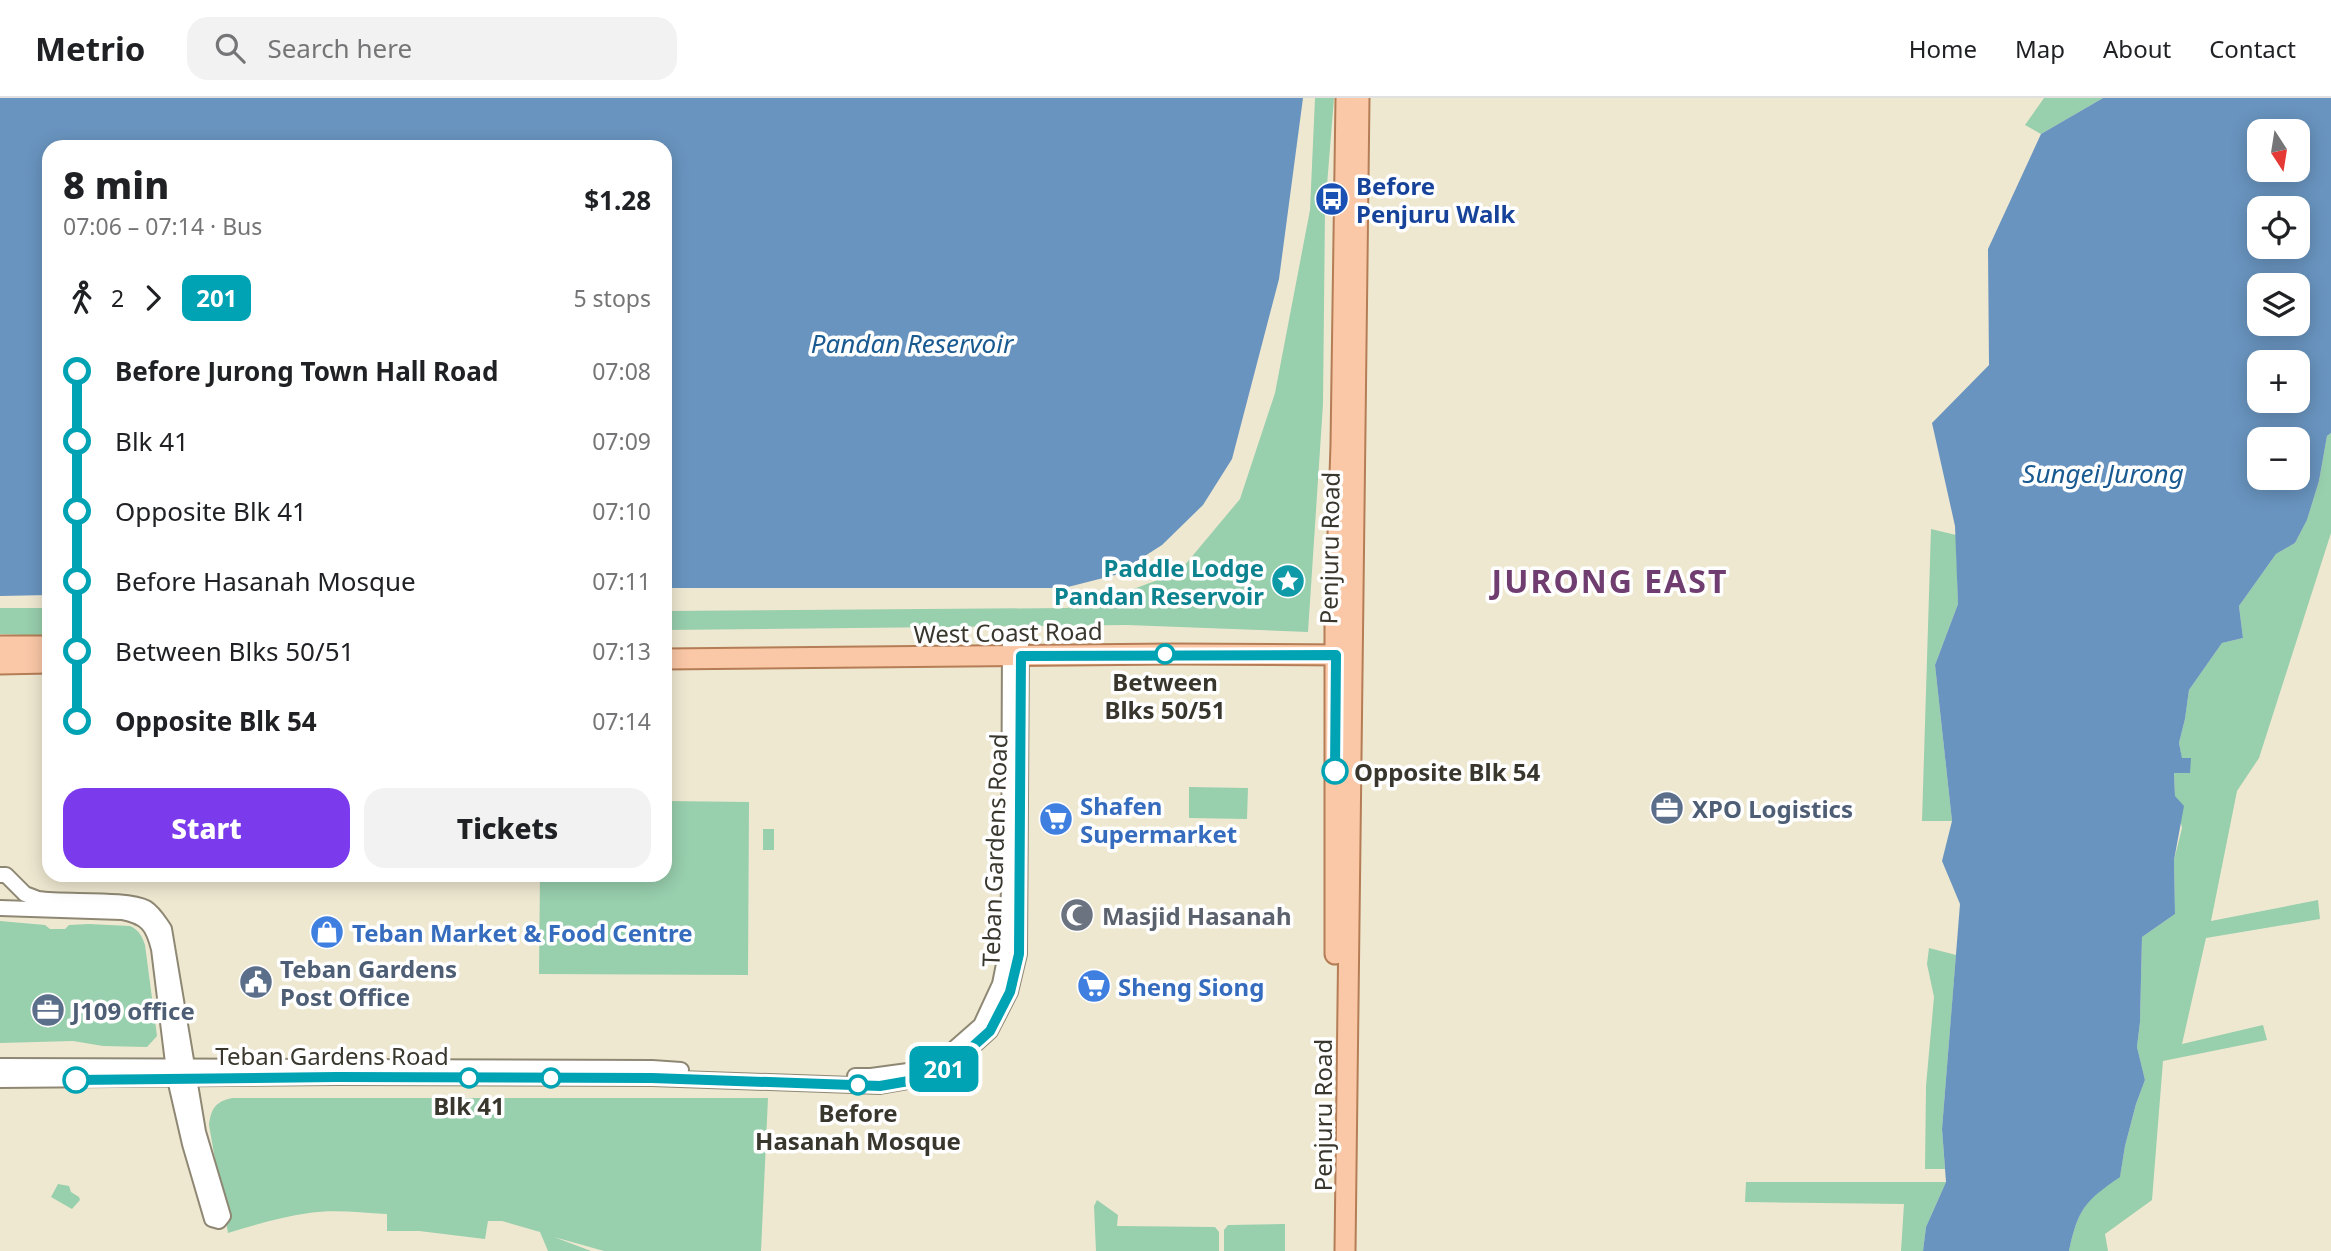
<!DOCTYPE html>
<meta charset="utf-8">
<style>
:root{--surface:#fff;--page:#f2f2f2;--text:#202124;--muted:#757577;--line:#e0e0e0;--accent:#7c3aed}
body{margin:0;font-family:"Noto Sans",sans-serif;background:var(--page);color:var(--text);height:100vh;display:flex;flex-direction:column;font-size:26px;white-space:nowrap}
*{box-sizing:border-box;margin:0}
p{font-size:23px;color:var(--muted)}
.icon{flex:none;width:38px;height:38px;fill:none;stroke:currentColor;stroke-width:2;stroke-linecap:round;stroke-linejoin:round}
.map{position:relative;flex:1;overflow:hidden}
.side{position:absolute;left:42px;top:42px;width:630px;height:742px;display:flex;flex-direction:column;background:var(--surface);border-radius:21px;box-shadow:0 4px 18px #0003}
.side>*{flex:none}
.badge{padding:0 14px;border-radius:10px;font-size:24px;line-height:46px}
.needle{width:46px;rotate:168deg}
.fabs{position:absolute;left:2247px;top:21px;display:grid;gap:14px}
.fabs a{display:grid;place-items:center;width:63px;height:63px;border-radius:14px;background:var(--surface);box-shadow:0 4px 18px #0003;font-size:35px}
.map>.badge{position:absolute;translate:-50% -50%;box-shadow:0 0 0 4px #fff}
.legs{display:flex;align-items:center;gap:10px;height:77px;padding:0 21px;font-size:23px}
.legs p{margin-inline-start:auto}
.headline{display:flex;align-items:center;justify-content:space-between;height:119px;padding:0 21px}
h1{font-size:38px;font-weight:800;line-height:52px}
.primary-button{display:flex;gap:14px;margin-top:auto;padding:14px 21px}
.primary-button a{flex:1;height:80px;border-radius:21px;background:var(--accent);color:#fff;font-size:28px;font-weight:800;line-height:80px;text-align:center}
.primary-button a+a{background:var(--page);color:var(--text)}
ul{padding:0 21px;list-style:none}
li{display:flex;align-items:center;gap:24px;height:70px;font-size:26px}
li i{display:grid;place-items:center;width:10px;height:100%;margin:0 9px;background:currentColor}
li i::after{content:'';width:18px;height:18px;margin:-9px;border:5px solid;border-radius:50%;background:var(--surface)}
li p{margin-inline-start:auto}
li:first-child i{background:linear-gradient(#0000 50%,currentColor 0)}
li:last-child i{background:linear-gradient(currentColor 50%,#0000 0)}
header{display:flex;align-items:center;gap:42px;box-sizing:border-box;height:98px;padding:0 35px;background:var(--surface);border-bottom:2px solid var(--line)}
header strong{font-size:33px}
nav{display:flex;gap:38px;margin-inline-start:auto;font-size:24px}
.search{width:490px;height:63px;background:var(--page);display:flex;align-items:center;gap:18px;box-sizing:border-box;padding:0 24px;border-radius:21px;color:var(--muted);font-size:26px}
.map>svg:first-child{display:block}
.green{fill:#98cfad}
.water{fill:#6994bf;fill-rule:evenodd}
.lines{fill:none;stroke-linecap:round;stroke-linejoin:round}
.minor-casing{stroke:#8e8773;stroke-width:18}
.major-casing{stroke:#b47d56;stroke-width:23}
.minor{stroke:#fff;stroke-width:14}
.major{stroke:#fac8a7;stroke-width:19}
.line-1-casing{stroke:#fff;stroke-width:16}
.line-1{stroke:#00a3b4;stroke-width:10}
.stop-1-dot{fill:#fff;stroke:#00a3b4;stroke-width:3.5}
.labels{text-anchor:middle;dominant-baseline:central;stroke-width:7;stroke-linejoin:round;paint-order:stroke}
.transit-label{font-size:24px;font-weight:bold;fill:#164399;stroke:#fff;text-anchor:start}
.street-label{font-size:24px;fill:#38362d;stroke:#fff}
.culture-label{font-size:24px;font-weight:bold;fill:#0d838f;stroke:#fff;text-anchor:end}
.stop-label{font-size:24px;font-weight:bold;fill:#38362d;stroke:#fff}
.shop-label{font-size:24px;font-weight:bold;fill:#366cbe;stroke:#fff;text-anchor:start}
.service-label{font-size:24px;font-weight:bold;fill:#4e5e75;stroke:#fff;text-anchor:start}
.worship-label{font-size:24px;font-weight:bold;fill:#5b616d;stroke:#fff;text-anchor:start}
.water-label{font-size:26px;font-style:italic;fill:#195a91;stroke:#fff}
.district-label{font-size:32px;font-weight:bold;letter-spacing:2px;fill:#6f3d6f;stroke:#fff}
</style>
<header>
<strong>Metrio</strong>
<div class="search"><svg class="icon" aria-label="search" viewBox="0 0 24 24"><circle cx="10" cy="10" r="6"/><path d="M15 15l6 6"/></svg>Search here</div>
<nav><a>Home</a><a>Map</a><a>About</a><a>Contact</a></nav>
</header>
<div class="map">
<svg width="2331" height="1153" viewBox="0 0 2331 1153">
<rect width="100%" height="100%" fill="#efe8d1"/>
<g class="green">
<path d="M 1315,0 L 1334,0 L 1325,112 L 1323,306 L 1308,534 L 1127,527 L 665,532 L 665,513 L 1067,510 L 1104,502 L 1179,474 L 1240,401 L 1275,295 L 1310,112 Z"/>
<path d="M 2044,0 L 2103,0 L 2041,36 L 2025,27 Z"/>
<path d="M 2331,335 L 2331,435 L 2259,660 L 2237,693 L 2211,823 L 2318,802 L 2320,821 L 2206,840 L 2182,946 L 2263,927 L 2267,942 L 2163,963 L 2152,1102 L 2105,1136 L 2108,1153 L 2069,1153 C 2078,1111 2085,1103 2120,1078 L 2125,1048 L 2136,1006 L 2145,982 L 2137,949 L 2140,924 L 2142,839 L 2175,816 L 2174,762 L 2182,730 L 2175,698 L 2174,674 L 2189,675 L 2182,661 L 2179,645 L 2185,621 L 2189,592 L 2222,545 L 2243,540 L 2239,508 L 2276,456 L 2295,445 L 2307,422 L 2319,383 L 2327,338 Z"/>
<path d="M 1931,431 L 1956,437 L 1958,506 L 1935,567 L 1952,723 L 1922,723 Z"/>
<path d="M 0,510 L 49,510 L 49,538 L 0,536 Z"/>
<path d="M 1189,689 L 1248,690 L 1247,721 L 1189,720 Z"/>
<path d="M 665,703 L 749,704 L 748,877 L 539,876 L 540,777 L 665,777 Z"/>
<rect x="763" y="731" width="11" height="21"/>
<path d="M 0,823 L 45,827 L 50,831 L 65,831 L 69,827 L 89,826 L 130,828 C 139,832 142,838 145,847 L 157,938 L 147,949 L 103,948 L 73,943 L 0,945 Z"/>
<path d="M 1929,850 L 1956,857 L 1942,1031 L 1945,1071 L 1925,1071 L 1926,988 L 1934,899 L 1927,866 Z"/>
<path d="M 233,1000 L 768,1000 L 761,1153 L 604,1153 L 554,1139 L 591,1153 L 548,1153 L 540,1134 L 502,1123 L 488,1123 L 485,1141 L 419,1133 L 387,1133 L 387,1116 C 361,1115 335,1111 309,1115 C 281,1119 254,1127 228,1135 L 209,1027 C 211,1010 216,1003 233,1000 Z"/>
<path d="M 1746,1084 L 1946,1084 L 1926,1129 L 1923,1153 L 1901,1153 L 1904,1106 L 1745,1104 Z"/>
<path d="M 58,1086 L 69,1088 L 71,1094 L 79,1099 L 80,1102 L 72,1111 L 51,1099 Z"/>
<path d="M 1097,1102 L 1118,1117 L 1117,1128 L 1215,1129 L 1219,1134 L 1219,1153 L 1096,1153 L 1094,1108 Z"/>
<path d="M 1285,1126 L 1285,1153 L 1224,1153 L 1224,1132 L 1228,1127 Z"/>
</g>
<g class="water">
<path d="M 0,0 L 1303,0 L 1279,181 L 1232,361 L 1203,407 L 1162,447 L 1115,477 L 1064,490 L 665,490 L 665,49 L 49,49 L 49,497 L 0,498 Z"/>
<path d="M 2103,0 L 2331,0 L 2331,335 L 2327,338 L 2319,383 L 2307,422 L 2295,445 L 2276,456 L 2239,508 L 2243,540 L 2222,545 L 2189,592 L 2185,621 L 2179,645 L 2182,660 L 2191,660 L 2190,675 L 2174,675 L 2175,698 L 2184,708 L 2174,762 L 2175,816 L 2142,839 L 2140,924 L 2137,949 L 2145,982 L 2136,1006 L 2125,1048 L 2120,1079 C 2085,1103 2078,1111 2069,1153 L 1923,1153 L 1926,1129 L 1946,1084 L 1942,1031 L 1960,806 L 1942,763 L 1952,723 L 1935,567 L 1958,506 L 1955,428 L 1932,325 L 1989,267 L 1988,151 L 2041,36 ZM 2259,33 L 2298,33 L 2298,72 L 2259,72 ZM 2259,110 L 2298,110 L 2298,149 L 2259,149 ZM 2259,187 L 2298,187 L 2298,226 L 2259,226 ZM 2259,264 L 2298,264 L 2298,303 L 2259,303 ZM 2259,341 L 2298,341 L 2298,380 L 2259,380 Z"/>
</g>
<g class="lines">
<g class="minor-casing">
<g id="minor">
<path d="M 0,777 L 6,777 L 25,796 L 38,801 C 64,805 127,800 146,810 C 154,815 159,824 164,831 L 198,1034 L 223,1118 L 219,1123 L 212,1121 L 190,1046 L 175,981 L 159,851 C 153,827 147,819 122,814 L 0,810"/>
<path d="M 0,968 L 652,970 L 681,972"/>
<path d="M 855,978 L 871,978 L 908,973 L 948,956 L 981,927 L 1000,886 L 1006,856 L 1009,792 L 1010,546"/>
<path d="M 0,982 L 337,979 L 652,980 L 880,988 L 920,981 L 950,969 L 990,933 L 1010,894 L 1019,856 L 1021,545"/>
</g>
</g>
<g class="major-casing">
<g id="major">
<path d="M 0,548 L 49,548"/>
<path d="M 665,561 L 1172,556 L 1348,557"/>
<path d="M 0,566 L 49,565"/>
<path d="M 1335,856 L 1335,527 L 1341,347 L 1346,0"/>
<path d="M 1345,1153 L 1359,0"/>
</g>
</g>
<use href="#minor" class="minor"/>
<use href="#major" class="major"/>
</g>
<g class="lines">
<g class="line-1-casing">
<path id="line-1" d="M 76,982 L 337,979 L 652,980 L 880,988 L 920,981 L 950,969 L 990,933 L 1010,894 L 1019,856 L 1021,558 L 1336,557 L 1335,673"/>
</g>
<use href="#line-1" class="line-1"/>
</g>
<defs>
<g id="bus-disc" transform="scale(1.75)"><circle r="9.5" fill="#1a4fb4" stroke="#fff"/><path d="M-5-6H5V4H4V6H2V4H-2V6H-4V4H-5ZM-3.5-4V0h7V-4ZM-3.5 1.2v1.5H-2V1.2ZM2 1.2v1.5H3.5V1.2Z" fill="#fff"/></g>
<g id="sight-disc" transform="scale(1.75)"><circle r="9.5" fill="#0f9aa8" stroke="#fff"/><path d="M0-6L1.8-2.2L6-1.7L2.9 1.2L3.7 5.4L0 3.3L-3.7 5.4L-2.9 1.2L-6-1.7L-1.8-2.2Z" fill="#fff"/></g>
<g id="office-disc" transform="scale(1.75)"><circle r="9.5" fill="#5c6f8a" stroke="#fff"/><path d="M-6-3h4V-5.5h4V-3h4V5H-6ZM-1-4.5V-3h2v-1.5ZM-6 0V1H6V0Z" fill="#fff"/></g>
<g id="supermarket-disc" transform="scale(1.75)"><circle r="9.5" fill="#3f7fe0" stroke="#fff"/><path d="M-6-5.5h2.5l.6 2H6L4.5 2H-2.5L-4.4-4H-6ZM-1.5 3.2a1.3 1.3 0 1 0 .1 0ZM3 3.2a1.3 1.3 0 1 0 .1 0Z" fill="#fff"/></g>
<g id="mosque-disc" transform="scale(1.75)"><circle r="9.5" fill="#6b7280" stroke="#fff"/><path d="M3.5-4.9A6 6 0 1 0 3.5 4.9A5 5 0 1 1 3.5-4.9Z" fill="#fff"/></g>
<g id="shop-disc" transform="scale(1.75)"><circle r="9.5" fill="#3f7fe0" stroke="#fff"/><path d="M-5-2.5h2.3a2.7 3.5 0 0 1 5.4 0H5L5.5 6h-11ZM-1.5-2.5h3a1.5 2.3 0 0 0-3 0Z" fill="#fff"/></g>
<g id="civic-disc" transform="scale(1.75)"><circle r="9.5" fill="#5c6f8a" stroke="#fff"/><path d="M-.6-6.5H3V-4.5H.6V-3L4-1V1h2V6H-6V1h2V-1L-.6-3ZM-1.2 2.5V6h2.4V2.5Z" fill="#fff"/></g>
</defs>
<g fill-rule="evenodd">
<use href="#bus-disc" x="1332" y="101"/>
<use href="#sight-disc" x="1288" y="483"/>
<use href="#office-disc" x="1667" y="710"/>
<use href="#supermarket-disc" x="1056" y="721"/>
<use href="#mosque-disc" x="1077" y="817"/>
<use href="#shop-disc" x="327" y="834"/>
<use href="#civic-disc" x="256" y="884"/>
<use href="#supermarket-disc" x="1094" y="888"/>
<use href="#office-disc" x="48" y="912"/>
</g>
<g class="stop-1-dot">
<circle cx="1165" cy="556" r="9"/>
<circle cx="1335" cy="673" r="12"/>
<circle cx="469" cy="980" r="9"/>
<circle cx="551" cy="980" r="9"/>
<circle cx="76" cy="982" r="12"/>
<circle cx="858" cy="987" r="9"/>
</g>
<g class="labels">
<g class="transit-label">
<text x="1356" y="87">Before<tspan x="1356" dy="28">Penjuru Walk</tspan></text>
</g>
<g class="street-label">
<text transform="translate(1329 450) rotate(-89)">Penjuru Road</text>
<text transform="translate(1008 534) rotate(-1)">West Coast Road</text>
<text transform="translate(994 752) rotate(-88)">Teban Gardens Road</text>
<text x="332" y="957">Teban Gardens Road</text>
<text transform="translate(1322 1017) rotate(-90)">Penjuru Road</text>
</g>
<g class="culture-label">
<text x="1264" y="469">Paddle Lodge<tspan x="1264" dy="28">Pandan Reservoir</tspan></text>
</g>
<g class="stop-label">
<text x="1165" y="583">Between<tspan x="1165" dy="28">Blks 50/51</tspan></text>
<text x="1354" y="673" text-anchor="start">Opposite Blk 54</text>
<text x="469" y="1007">Blk 41</text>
<text x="858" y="1014">Before<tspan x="858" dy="28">Hasanah Mosque</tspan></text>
</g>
<g class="shop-label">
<text x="1080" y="707">Shafen<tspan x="1080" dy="28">Supermarket</tspan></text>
<text x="352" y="834">Teban Market &amp; Food Centre</text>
<text x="1118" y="888">Sheng Siong</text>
</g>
<g class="service-label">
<text x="1692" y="710">XPO Logistics</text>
<text x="280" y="870">Teban Gardens<tspan x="280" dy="28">Post Office</tspan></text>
<text x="72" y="912">J109 office</text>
</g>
<g class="worship-label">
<text x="1102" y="817">Masjid Hasanah</text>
</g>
<g class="water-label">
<text x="912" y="245">Pandan Reservoir</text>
<text x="2103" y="375">Sungei Jurong</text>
</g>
<g class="district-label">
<text x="1610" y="482">JURONG EAST</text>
</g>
</g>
</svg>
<div class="fabs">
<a><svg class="needle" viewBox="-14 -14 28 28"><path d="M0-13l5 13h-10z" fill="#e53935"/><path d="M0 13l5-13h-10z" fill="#757577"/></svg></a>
<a><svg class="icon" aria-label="locate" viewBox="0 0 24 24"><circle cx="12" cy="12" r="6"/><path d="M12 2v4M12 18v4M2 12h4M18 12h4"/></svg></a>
<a><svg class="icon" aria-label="layers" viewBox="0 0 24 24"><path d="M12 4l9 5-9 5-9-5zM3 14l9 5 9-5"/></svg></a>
<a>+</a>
<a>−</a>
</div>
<b class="badge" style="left:944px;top:971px;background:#00a3b4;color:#fff">201</b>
<section class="side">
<div class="headline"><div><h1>8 min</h1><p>07:06 – 07:14 · Bus</p></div><b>$1.28</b></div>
<div class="legs"><svg class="icon" aria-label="walk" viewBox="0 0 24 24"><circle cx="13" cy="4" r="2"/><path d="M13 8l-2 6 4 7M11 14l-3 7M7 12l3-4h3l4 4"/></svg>2<svg class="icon" aria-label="forward" viewBox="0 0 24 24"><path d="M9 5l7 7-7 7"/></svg><b class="badge" style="background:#00a3b4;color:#fff">201</b><p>5 stops</p></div>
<ul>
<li><i style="color:#00a3b4"></i><b>Before Jurong Town Hall Road</b><p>07:08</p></li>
<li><i style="color:#00a3b4"></i><span>Blk 41</span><p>07:09</p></li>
<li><i style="color:#00a3b4"></i><span>Opposite Blk 41</span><p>07:10</p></li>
<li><i style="color:#00a3b4"></i><span>Before Hasanah Mosque</span><p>07:11</p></li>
<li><i style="color:#00a3b4"></i><span>Between Blks 50/51</span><p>07:13</p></li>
<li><i style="color:#00a3b4"></i><b>Opposite Blk 54</b><p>07:14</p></li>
</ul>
<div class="primary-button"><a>Start</a><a>Tickets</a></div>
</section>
</div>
